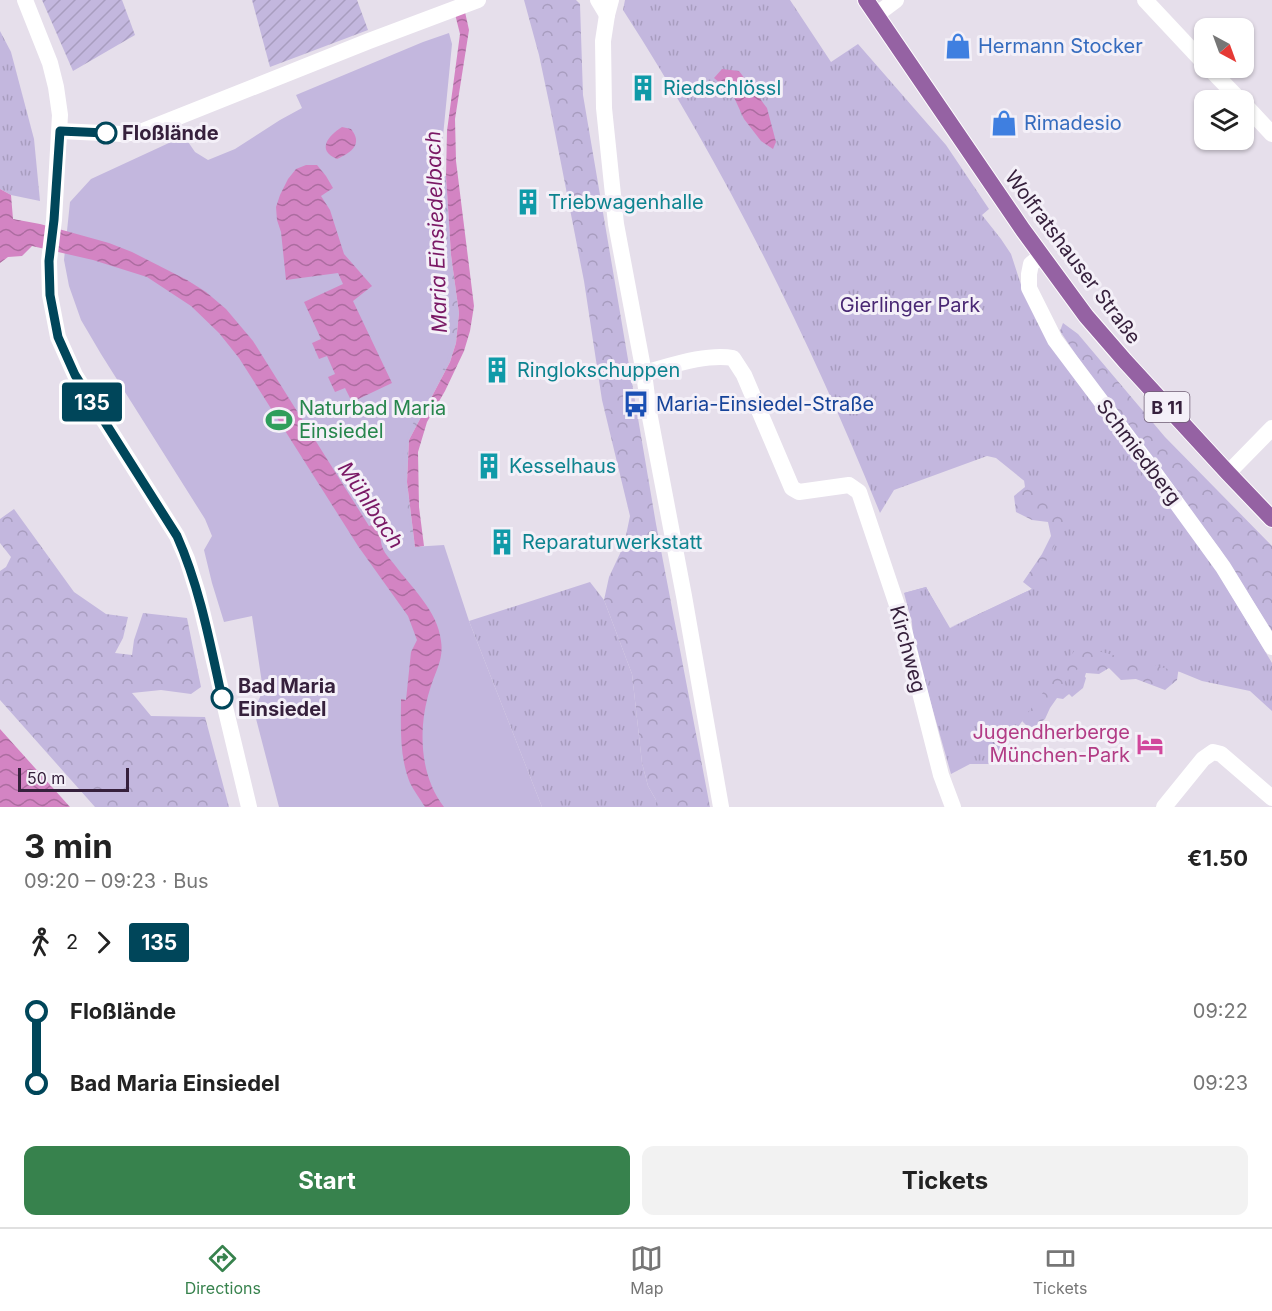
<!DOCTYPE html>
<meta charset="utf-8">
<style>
:root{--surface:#fff;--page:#f2f2f2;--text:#222;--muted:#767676;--line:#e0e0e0;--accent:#37824d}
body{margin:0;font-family:Inter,sans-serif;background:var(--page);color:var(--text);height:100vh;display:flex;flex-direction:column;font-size:22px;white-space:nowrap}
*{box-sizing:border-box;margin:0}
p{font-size:20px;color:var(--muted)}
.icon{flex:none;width:33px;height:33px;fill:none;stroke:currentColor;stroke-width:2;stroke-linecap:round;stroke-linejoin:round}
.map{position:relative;height:807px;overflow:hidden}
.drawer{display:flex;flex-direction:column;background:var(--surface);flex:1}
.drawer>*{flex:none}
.badge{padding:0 12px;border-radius:4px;font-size:21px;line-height:39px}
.needle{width:39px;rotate:139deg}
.controls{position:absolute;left:1194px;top:18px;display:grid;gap:12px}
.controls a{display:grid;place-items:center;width:60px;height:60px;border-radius:12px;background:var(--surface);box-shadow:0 2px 4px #0004;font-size:30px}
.scale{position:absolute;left:18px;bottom:15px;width:111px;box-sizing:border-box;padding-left:6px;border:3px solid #36203c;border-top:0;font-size:16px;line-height:21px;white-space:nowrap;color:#36203c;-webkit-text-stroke:4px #f4f0f8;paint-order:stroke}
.map>.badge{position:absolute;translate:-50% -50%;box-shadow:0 0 0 3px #fff}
.legs{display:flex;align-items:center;gap:9px;height:66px;padding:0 24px;font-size:20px}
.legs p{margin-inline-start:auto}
.head{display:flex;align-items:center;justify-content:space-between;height:102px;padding:0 24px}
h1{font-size:33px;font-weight:700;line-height:45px}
.primary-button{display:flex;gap:12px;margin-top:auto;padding:12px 24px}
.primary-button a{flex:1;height:69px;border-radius:12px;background:var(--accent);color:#fff;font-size:24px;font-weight:700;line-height:69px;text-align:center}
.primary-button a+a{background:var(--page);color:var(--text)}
ul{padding:0 24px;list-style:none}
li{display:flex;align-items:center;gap:21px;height:72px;font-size:22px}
li i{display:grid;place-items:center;width:9px;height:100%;margin:0 8px;background:currentColor}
li i::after{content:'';width:15px;height:15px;margin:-8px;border:4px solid;border-radius:50%;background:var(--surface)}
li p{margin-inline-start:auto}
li:first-child i{background:linear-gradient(#0000 50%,currentColor 0)}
li:last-child i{background:linear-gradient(currentColor 50%,#0000 0)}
.dock{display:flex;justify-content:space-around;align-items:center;height:84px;border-top:2px solid var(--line);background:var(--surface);font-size:16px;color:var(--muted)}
.dock a{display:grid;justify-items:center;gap:3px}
.dock .selected{color:var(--accent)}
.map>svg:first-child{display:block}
.forest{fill:url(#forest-crowns)}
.park{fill:url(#park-tufts)}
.garden{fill:url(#garden-furrows)}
.pitch{fill:#c3b7de}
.water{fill:url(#water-waves)}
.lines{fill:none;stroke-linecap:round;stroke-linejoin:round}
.primary-casing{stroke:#fff;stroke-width:18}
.minor{stroke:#fff;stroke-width:16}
.tertiary{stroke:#fff;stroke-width:16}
.primary{stroke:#9562a3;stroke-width:16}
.line-1-casing{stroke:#fff;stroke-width:14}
.line-1{stroke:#00465a;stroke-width:9}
.stop-1-dot{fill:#fff;stroke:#00465a;stroke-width:3}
.labels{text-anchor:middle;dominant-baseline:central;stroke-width:6;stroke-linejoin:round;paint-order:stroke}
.shield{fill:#f4f0f8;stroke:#6f5e74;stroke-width:1.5}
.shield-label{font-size:18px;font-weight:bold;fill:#36203c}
.shop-label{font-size:20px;fill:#366cbe;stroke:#f4f0f8;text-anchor:start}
.culture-label{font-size:20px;fill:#0d838f;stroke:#f4f0f8;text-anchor:start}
.stop-label{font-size:20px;font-weight:bold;fill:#36203c;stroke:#f4f0f8;text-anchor:start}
.street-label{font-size:20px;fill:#36203c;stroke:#f4f0f8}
.park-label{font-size:20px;fill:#492874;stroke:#f4f0f8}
.transit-label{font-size:20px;fill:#164399;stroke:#f4f0f8;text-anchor:start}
.leisure-label{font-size:20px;fill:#27864d;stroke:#f4f0f8;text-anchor:start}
.hotel-label{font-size:20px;fill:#b23c85;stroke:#f4f0f8;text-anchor:end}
.water-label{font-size:21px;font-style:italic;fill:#7a1865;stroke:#f4f0f8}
</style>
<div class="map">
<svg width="1272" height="807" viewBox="0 0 1272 807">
<defs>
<pattern id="forest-crowns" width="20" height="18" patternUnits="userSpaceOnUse" patternTransform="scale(1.5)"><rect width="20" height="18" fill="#c3b7de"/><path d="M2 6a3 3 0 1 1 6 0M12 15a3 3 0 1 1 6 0" fill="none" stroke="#a89dbf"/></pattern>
<pattern id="park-tufts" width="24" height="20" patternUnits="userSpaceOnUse" patternTransform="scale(1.5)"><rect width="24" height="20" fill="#c3b7de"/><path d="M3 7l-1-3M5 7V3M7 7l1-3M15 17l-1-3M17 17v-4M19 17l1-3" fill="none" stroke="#a89dbf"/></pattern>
<pattern id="garden-furrows" width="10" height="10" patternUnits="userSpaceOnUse" patternTransform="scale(1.5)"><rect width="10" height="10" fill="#c3b7de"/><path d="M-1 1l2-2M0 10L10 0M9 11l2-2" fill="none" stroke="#a89dbf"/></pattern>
<pattern id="water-waves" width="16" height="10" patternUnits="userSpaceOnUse" patternTransform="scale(1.5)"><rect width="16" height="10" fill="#d384c3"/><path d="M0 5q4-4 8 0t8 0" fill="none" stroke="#ac6ca0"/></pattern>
</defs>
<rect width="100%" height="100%" fill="#e6dfeb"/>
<g class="forest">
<path d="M 524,0 L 576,0 L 580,4 L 583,95 L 656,524 L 710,807 L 656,807 L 656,800 L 648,786 L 642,763 L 632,674 L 604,600 L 609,577 L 624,545 L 630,516 L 602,400 L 584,281 L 551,112 L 539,55 Z"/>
<path d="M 446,176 L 451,255 L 459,313 L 456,343 L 450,362 L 409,440 L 407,482 L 415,547 L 412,547 L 346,469 L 443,292 L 446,280 L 441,269 L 439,177 Z"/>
<path d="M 1063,323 L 1078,334 L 1165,437 L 1272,546 L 1272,631 L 1220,549 L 1097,386 L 1060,331 Z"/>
<path d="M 1024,480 L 1087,514 L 1036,592 L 949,628 L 904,593 L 926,587 L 949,628 L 1032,589 L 1023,582 L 1042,554 L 1051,536 L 1048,522 L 1032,520 L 1016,512 L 1014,496 L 1025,487 Z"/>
<path d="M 14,509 L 74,592 L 106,614 L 128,617 L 123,638 L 115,653 L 132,655 L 134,640 L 143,613 L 187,618 L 201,687 L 191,694 L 161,690 L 132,693 L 151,716 L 205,717 L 229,807 L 95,807 L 0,700 L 0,571 L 6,567 L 11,557 L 0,543 L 0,519 Z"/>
<path d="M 1069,631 L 1179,666 L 1177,680 L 1165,690 L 1136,679 L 1121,680 L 1109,668 L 1099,674 L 1086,673 L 1083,682 L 1063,699 L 1057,698 L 1050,708 L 1045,719 L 1034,727 L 1028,727 L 1022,721 Z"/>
</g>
<g class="park">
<path d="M 625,0 L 790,0 L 831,62 L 858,44 L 946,145 L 989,209 L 982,215 L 1001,239 L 1011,254 L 1024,294 L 1217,571 L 1272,663 L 1272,711 L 1250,691 L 1202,681 L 1180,672 L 1078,646 L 1035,703 L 992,764 L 970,764 L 951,774 L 913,640 L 912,623 L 904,593 L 926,587 L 950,628 L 1032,589 L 1069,517 L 996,458 L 987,456 L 894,490 L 880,513 C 809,338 725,168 623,10 Z"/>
<path d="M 0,31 L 11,52 L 34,139 L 40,201 L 11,195 L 0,189 Z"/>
<path d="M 590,582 L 604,600 L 632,674 L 642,763 L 648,786 L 656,800 L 656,807 L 542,807 L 469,621 Z"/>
<path d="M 1078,669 L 1086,678 L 1083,688 L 1072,697 L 1063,688 L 1066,677 Z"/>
</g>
<g class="garden">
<path d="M 42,0 L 122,0 L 135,35 L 73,71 Z"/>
<path d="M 252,0 L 357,0 L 368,30 L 270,67 Z"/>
</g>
<path class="pitch" d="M 449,33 L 452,44 L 439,177 L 441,244 L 451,326 L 451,343 L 447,362 L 410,429 L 402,457 L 412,547 L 444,545 L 469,621 L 542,807 L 279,807 L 254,711 L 263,690 L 252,616 L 224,622 L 212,583 L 204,550 L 212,536 L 205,519 L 101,354 L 81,320 L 69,286 L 64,260 L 70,202 L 91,179 L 184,136 L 195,152 L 208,160 L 235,149 L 280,120 L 302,108 L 296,95 L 423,42 Z"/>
<g class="water">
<path d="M 465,12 L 469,30 L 455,119 L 456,161 L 474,306 L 470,331 L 464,351 L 445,391 L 427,422 L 418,452 L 419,507 L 424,546 L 415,547 L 407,482 L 409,440 L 450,362 L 456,343 L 459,313 L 451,255 L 446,176 L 447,131 L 460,34 L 455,14 Z"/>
<path d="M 722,69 L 739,71 L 767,108 L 776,142 L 773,149 L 761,141 L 744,119 L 732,93 L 714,78 Z"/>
<path d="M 342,127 L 351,129 C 363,144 352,152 337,159 C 316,150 328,136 342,127 Z"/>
<path d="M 306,165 L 317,165 L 326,176 L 333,188 L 321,196 L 330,210 L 344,254 L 372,286 L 353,301 L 392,383 L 352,402 L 345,388 L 335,392 L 328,377 L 335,374 L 327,356 L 319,359 L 312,343 L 321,339 L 304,302 L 343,284 L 338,273 L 286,280 L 281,232 L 277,220 L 276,207 L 280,195 L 288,179 L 296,169 Z"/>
<path d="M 0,189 L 11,195 L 13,219 L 40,224 L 66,231 L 109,243 L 132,252 L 187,280 L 206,292 L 226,309 L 253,341 L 369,526 L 372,525 C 374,528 378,532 380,536 C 381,540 381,545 383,549 C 385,554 390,559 394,564 C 411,587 438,611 441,641 C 444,659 435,672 430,689 C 418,727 419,775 444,807 L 425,807 C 420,799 414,791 410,783 C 399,756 401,727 401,699 L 406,700 L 411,652 L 417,640 L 408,616 L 358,546 L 239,358 L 219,333 L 191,306 L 147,277 L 93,260 L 32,246 L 22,256 L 8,257 L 0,263 Z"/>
<path d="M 0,729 L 70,807 L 0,807 Z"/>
</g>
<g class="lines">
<g class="primary-casing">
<path id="primary" d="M 866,0 L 1023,230 L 1086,316 L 1125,361 L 1228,473 L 1272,519"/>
</g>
<g class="minor">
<path d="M 25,0 L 50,63 L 56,87 L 60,115 L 54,220 L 49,261 L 50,295 L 58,337 L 75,375 L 177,536 L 187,559 L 198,594 L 249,807"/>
<path d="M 598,0 L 607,15"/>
<path d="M 1145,0 L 1204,63"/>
<path d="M 876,15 L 896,0"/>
<path d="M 1209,68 L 1240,100"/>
<path d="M 1244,104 L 1272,134"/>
<path d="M 60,131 L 123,134 L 143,131 L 369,41 L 478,0"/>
<path d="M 644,373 C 670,366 707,353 733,358 L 744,375 L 792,488 L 799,492 L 849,485 L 859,492 L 900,614 L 941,775 L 953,807"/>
<path d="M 1228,473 L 1272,428"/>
<path d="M 1164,807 L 1203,759 L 1213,752 L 1221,754 L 1272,798"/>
</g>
<g class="tertiary">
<path d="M 611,0 L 607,15 L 603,41 L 604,108 L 616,224 L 644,373 L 649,412 L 684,596 L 721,807"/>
<path d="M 1041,256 L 1031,264 L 1029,274 L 1029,288 L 1055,340 L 1149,465 L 1223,567 L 1272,647"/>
</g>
<use href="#primary" class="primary"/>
</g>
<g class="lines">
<g class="line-1-casing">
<path id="line-1" d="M 106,133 L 60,131 L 54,220 L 49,261 L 50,295 L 58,337 L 75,375 L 177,536 C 200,588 210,643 222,698"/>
</g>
<use href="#line-1" class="line-1"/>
</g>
<defs>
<g id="shop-bare" transform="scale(2.07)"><path d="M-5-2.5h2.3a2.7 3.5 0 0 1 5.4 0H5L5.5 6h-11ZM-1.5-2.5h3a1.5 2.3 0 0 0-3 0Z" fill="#3f7fe0" stroke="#f4f0f8" stroke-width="2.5" paint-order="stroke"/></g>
<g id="building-bare" transform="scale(2.07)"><path d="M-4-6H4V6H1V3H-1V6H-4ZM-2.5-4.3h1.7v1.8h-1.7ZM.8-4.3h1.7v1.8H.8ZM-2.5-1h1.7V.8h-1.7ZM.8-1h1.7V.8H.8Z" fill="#0f9aa8" stroke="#f4f0f8" stroke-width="2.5" paint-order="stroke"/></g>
<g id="bus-bare" transform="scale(2.07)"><path d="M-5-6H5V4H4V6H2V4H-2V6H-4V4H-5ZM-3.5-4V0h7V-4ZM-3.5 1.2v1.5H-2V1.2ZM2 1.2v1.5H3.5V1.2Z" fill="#1a4fb4" stroke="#f4f0f8" stroke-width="2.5" paint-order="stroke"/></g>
<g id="stadium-bare" transform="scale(2.07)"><path d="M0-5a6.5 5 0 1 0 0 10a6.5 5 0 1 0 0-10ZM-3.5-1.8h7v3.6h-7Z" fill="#2e9e5b" stroke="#f4f0f8" stroke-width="2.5" paint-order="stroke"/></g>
<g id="hotel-bare" transform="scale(2.07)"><path d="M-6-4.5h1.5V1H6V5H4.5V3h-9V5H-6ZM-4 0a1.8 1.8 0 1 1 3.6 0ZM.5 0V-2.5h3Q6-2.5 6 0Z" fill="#d1479c" stroke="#f4f0f8" stroke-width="2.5" paint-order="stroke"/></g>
</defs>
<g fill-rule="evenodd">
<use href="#shop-bare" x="958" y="46"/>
<use href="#building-bare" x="643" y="88"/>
<use href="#shop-bare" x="1004" y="123"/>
<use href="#building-bare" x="528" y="202"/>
<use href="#building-bare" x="497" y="370"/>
<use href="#bus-bare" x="636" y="404"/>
<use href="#stadium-bare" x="279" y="420"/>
<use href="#building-bare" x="489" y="466"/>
<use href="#building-bare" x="502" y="542"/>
<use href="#hotel-bare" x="1150" y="744"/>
</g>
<g class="stop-1-dot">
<circle cx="106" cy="133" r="10"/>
<circle cx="222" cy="698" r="10"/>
</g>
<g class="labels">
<rect class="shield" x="1144.5" y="392" width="45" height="30" rx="4.5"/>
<g class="shield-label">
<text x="1167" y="407">B 11</text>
</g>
<g class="shop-label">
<text x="978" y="46">Hermann Stocker</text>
<text x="1024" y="123">Rimadesio</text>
</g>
<g class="culture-label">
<text x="663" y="88">Riedschlössl</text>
<text x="548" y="202">Triebwagenhalle</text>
<text x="517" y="370">Ringlokschuppen</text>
<text x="509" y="466">Kesselhaus</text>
<text x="522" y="542">Reparaturwerkstatt</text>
</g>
<g class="stop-label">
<text x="122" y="133">Floßlände</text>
<text x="238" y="686">Bad Maria<tspan x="238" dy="23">Einsiedel</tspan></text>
</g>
<g class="street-label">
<text transform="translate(1073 257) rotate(53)">Wolfratshauser Straße</text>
<text transform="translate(1139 452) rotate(53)">Schmiedberg</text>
<text transform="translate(908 649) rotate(75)">Kirchweg</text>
</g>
<g class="park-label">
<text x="910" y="305">Gierlinger Park</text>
</g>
<g class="transit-label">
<text x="656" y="404">Maria-Einsiedel-Straße</text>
</g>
<g class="leisure-label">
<text x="299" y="408">Naturbad Maria<tspan x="299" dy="23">Einsiedel</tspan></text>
</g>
<g class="hotel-label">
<text x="1130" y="732">Jugendherberge<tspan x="1130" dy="23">München-Park</tspan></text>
</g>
<g class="water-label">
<text transform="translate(436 232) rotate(-92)">Maria Einsiedelbach</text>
<text transform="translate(371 505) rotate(56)">Mühlbach</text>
</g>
</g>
</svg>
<div class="controls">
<a><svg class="needle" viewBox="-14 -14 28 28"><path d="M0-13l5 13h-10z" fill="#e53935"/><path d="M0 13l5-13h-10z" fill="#767676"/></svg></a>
<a><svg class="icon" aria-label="layers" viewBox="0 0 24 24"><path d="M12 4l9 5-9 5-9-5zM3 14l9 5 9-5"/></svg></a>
</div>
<div class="scale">50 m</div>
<b class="badge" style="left:92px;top:402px;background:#00465a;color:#fff">135</b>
</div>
<section class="drawer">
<div class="head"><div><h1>3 min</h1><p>09:20 – 09:23 · Bus</p></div><b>€1.50</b></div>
<div class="legs"><svg class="icon" aria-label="walk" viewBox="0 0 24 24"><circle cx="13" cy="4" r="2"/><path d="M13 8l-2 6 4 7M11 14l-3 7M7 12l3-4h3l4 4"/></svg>2<svg class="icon" aria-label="forward" viewBox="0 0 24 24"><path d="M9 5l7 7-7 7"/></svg><b class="badge" style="background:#00465a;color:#fff">135</b></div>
<ul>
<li><i style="color:#00465a"></i><b>Floßlände</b><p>09:22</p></li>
<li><i style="color:#00465a"></i><b>Bad Maria Einsiedel</b><p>09:23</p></li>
</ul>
<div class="primary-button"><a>Start</a><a>Tickets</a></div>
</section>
<nav class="dock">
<a class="selected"><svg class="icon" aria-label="directions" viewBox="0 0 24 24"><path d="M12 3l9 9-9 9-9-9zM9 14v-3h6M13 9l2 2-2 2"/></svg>Directions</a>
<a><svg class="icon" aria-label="map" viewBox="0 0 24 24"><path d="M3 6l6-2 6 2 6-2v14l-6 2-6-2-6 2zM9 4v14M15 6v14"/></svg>Map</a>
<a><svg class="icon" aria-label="tickets" viewBox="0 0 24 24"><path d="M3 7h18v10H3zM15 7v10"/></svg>Tickets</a>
</nav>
